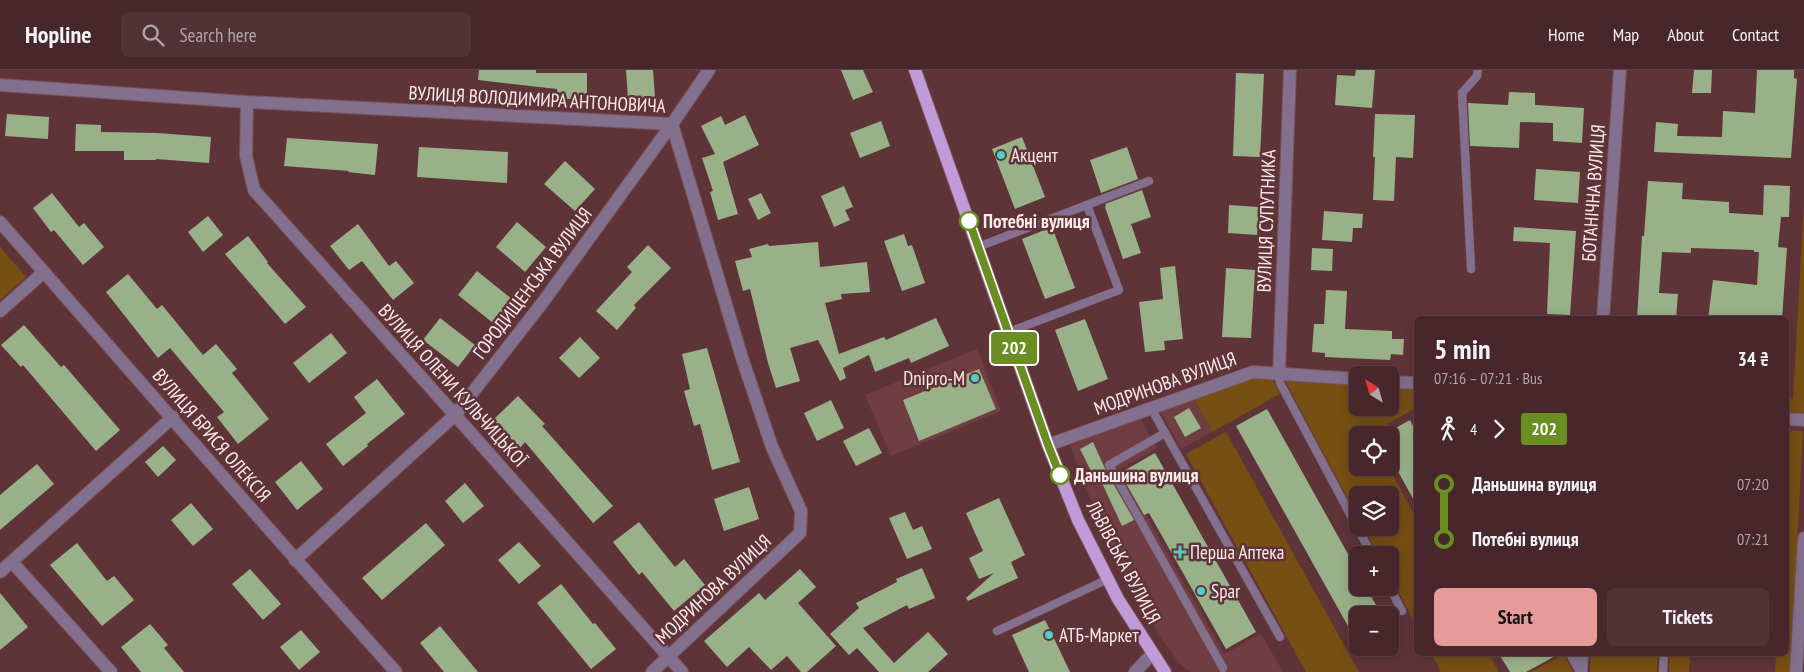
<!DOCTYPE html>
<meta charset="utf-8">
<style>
:root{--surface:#47272b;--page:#513337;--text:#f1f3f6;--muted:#b0a5a9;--line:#5f4447;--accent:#e69b98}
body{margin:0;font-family:"PT Sans Narrow",sans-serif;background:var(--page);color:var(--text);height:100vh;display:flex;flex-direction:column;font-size:19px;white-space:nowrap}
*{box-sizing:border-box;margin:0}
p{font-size:16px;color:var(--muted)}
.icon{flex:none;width:28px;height:28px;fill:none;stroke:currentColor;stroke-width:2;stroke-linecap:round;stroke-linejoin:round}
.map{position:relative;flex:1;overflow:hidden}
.panel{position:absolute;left:1414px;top:246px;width:375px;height:340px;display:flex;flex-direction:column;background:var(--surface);border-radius:8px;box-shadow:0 2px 12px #0003,0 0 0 1px var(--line)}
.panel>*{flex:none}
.badge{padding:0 10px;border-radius:4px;font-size:18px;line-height:32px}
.needle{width:32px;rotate:323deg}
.fabs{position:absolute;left:1349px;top:296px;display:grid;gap:10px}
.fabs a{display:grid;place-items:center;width:50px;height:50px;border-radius:8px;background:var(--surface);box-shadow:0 2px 12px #0003,0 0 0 1px var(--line);font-size:25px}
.map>.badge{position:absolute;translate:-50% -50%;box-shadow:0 0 0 2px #fff}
.legs{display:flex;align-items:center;gap:8px;height:55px;padding:0 20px;font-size:16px}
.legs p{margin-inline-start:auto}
.summary{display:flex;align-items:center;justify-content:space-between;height:85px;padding:0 20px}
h1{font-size:28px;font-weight:700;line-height:38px}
.action{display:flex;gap:10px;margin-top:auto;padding:10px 20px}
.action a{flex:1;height:58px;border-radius:8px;background:var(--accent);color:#111;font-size:20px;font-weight:700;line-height:58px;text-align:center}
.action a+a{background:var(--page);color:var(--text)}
ul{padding:0 20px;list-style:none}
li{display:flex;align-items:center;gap:18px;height:55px;font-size:19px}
li i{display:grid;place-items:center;width:8px;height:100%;margin:0 6px;background:currentColor}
li i::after{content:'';width:12px;height:12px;margin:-6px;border:4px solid;border-radius:50%;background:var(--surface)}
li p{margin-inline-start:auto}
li:first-child i{background:linear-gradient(#0000 50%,currentColor 0)}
li:last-child i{background:linear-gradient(currentColor 50%,#0000 0)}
header{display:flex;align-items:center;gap:30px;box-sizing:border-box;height:70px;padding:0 25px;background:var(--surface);border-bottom:1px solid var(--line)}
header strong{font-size:24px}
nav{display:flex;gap:28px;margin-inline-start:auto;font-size:18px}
.search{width:350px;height:45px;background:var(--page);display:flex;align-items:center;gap:12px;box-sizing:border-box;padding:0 18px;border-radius:8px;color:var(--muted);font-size:19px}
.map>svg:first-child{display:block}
.built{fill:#6f3d42}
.green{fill:#764f13}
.building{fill:#99b189}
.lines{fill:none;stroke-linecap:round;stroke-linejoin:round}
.service-casing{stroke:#785156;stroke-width:9}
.minor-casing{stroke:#785156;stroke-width:14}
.primary-casing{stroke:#785156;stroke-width:14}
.service{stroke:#836f8e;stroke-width:8}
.minor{stroke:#836f8e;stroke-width:12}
.primary{stroke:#c19ad8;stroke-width:12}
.line-1-casing{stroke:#fff;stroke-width:11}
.line-1{stroke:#6b8e23;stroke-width:8}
.poi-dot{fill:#53cdca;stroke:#5f3439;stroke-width:2}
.stop-1-dot{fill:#fff;stroke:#6b8e23;stroke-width:2.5}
.labels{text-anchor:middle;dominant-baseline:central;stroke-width:5;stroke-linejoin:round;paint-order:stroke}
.street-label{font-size:19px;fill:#fcebec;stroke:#5f3439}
.poi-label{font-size:19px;fill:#fcebec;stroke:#5f3439;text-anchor:start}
.stop-label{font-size:19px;font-weight:bold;fill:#fcebec;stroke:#5f3439;text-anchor:start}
</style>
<header>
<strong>Hopline</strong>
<div class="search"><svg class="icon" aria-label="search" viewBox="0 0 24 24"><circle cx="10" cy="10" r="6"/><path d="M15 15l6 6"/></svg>Search here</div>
<nav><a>Home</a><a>Map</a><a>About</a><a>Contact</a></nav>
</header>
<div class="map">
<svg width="1804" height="602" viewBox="0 0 1804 602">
<rect width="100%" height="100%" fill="#5f3439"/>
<g class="built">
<path d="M 977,279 L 1001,341 L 891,386 L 865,325 Z"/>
<path d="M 1194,329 L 1212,362 L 1181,379 L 1160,341 Z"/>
<path d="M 1140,348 L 1157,378 L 1120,399 L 1224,584 L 1261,564 L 1283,602 L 1191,602 L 1179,593 L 1161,568 L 1134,521 L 1095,441 L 1069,373 Z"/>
</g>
<g class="green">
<path d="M 1804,132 L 1804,343 L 1786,342 L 1786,329 L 1793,329 Z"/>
<path d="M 0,177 L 26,207 L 0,230 Z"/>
<path d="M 1254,307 L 1272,309 L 1280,324 L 1212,362 L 1194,329 Z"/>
<path d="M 1284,309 L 1357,315 L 1358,338 L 1390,338 L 1390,317 L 1416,319 L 1416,338 L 1371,363 L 1372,365 L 1358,365 L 1358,398 L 1389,398 L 1416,448 L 1416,555 L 1390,506 L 1390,485 L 1378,485 L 1364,458 L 1390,458 L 1390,425 L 1358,425 L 1357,446 Z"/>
<path d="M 1786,360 L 1803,361 L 1790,602 L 1775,602 L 1776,584 L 1786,584 L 1786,402 L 1788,370 L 1786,370 Z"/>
<path d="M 1226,362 L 1359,602 L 1306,602 L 1186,384 Z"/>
<path d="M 1432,584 L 1489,584 L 1499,602 L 1441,602 Z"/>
<path d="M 1564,584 L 1573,602 L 1531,602 Z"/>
<path d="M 1591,584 L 1658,586 L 1657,602 L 1590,602 Z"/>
<path d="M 1670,584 L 1690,584 L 1689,602 L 1669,602 Z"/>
</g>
<g class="building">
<path d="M 479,0 L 536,0 L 536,3 L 587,3 L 587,29 L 557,29 L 557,19 L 478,10 Z"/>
<path d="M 626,0 L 653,0 L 655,27 L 628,29 Z"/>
<path d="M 841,0 L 863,0 L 873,22 L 853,30 Z"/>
<path d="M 1356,0 L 1375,0 L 1372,38 L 1335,35 L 1337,5 L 1355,6 Z"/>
<path d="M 1694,0 L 1712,0 L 1711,23 L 1692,23 Z"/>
<path d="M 1757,0 L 1794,0 L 1794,8 L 1797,9 L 1791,88 L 1654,82 L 1656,52 L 1678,54 L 1677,66 L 1722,67 L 1723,41 L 1755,43 Z"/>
<path d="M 1236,3 L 1264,4 L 1260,87 L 1233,86 Z"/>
<path d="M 1509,22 L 1535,23 L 1535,35 L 1584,38 L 1582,73 L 1553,71 L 1553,53 L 1520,52 L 1519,78 L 1470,76 L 1468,33 L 1508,35 Z"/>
<path d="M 7,44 L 49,47 L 48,69 L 5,66 Z"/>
<path d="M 1375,44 L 1415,45 L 1413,88 L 1396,87 L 1394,131 L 1373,130 L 1375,87 L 1373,87 Z"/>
<path d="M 745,45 L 759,75 L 723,92 L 738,144 L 718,150 L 710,122 L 713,121 L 702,88 L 715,84 L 701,56 L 721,46 L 725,55 Z"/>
<path d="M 881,51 L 890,76 L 860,88 L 850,63 Z"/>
<path d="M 76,54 L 101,55 L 101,62 L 157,63 L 211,67 L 209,93 L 156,89 L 156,90 L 124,90 L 124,81 L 75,81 Z"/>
<path d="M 1022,67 L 1045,127 L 1015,139 L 992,79 Z"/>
<path d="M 287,68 L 378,74 L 375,105 L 348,102 L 349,101 L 284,96 Z"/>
<path d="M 419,77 L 508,82 L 507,113 L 417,107 Z"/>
<path d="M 1127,77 L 1138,109 L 1101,123 L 1090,90 Z"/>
<path d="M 565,91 L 595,119 L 575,141 L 544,114 Z"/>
<path d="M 1536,99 L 1580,102 L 1578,133 L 1534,130 Z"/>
<path d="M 1648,111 L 1683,113 L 1682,129 L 1729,132 L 1729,143 L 1763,145 L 1764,115 L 1790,116 L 1789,147 L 1781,147 L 1778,177 L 1787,178 L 1782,249 L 1708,249 L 1713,210 L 1757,215 L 1759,182 L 1754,182 L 1754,180 L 1691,178 L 1691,183 L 1662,182 L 1659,223 L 1678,224 L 1676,249 L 1637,249 L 1642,166 L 1644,166 Z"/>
<path d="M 844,116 L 853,137 L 845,140 L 850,150 L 834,157 L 821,126 Z"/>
<path d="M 1142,120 L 1151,147 L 1131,154 L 1141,183 L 1123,189 L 1105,137 L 1106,136 L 1105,134 Z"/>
<path d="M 52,123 L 79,157 L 84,153 L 104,177 L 83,195 L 54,160 L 51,162 L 33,138 Z"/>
<path d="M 761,123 L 771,143 L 758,150 L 748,129 Z"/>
<path d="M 1229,135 L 1259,137 L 1257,165 L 1228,163 Z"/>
<path d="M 1324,141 L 1363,144 L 1362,158 L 1353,158 L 1352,172 L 1322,170 Z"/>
<path d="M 208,146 L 223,165 L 203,182 L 188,162 Z"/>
<path d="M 517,152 L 546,177 L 525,202 L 496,177 Z"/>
<path d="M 358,154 L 389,196 L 396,191 L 414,213 L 393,230 L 362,191 L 349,200 L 330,176 Z"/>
<path d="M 1052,157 L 1075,218 L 1045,229 L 1022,169 Z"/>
<path d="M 1514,157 L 1576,161 L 1570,245 L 1547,244 L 1550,173 L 1513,171 Z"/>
<path d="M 904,164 L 908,176 L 912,175 L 925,213 L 902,221 L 884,171 Z"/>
<path d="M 248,166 L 268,192 L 267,193 L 306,237 L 285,254 L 225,184 Z"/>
<path d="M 818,172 L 820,197 L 867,192 L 870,222 L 841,224 L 842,229 L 825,233 L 839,284 L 884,267 L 886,270 L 936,248 L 949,276 L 911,293 L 909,288 L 875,302 L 869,285 L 843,298 L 846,308 L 840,311 L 818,270 L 790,278 L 800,311 L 776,318 L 768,293 L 750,219 L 743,221 L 735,191 L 752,187 L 749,179 L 768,174 L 769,176 Z"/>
<path d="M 648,175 L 671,198 L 634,235 L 636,238 L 617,260 L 596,241 L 632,202 L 627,197 Z"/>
<path d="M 1312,178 L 1333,179 L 1332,201 L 1311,200 Z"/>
<path d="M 1175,196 L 1183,269 L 1164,271 L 1165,280 L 1145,282 L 1139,232 L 1163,229 L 1160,198 Z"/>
<path d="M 1226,198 L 1255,200 L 1251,268 L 1222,267 Z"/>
<path d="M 477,201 L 512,229 L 493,253 L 458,225 Z"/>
<path d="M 128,204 L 157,239 L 162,235 L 203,285 L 216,274 L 237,299 L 232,303 L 269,349 L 238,374 L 217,347 L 224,342 L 170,278 L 158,288 L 106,222 Z"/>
<path d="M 1326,220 L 1347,221 L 1345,259 L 1392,261 L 1392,269 L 1404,269 L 1403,285 L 1391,284 L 1390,290 L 1325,287 L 1325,283 L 1312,282 L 1314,254 L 1324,254 Z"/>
<path d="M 440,248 L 475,275 L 458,297 L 423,270 Z"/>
<path d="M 1085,249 L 1108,309 L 1078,321 L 1055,260 Z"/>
<path d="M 24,255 L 61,297 L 64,295 L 120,360 L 96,381 L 23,295 L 21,297 L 1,275 Z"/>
<path d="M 331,263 L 347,283 L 309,313 L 293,293 Z"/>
<path d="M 580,267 L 600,288 L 579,308 L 559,288 Z"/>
<path d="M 707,278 L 740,392 L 712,400 L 700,354 L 694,356 L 684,321 L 690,319 L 682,284 Z"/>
<path d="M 979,299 L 996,339 L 919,371 L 903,330 Z"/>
<path d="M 377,309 L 405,344 L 367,374 L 368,376 L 343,396 L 326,374 L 366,343 L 354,327 Z"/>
<path d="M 518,326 L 545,354 L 542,356 L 613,436 L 593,453 L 525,372 L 520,378 L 493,350 Z"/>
<path d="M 831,330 L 844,358 L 817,371 L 804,343 Z"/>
<path d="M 1189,338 L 1201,358 L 1185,367 L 1174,347 Z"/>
<path d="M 1267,339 L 1358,502 L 1358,518 L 1366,518 L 1382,545 L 1358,545 L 1358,574 L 1236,356 Z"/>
<path d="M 1410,350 L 1416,362 L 1416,434 L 1390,387 L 1390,361 Z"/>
<path d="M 869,358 L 882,383 L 856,396 L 843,371 Z"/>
<path d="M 1093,372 L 1107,403 L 1095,409 L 1080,379 Z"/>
<path d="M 163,376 L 176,390 L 158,407 L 145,392 Z"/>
<path d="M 1155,383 L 1256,562 L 1226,579 L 1149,443 L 1144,445 L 1120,403 Z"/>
<path d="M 301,391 L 323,419 L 297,440 L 275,412 Z"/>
<path d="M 37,394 L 54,414 L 0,460 L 0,425 Z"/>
<path d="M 1110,408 L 1134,450 L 1122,456 L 1102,413 Z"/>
<path d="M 465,413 L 484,436 L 463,453 L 445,431 Z"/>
<path d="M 749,417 L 759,449 L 724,461 L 714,429 Z"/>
<path d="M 999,428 L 1025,485 L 1011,492 L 1018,508 L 968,531 L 966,528 L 994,503 L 979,509 L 969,488 L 983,481 L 966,443 Z"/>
<path d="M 191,433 L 213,459 L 193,476 L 171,450 Z"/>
<path d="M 905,442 L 913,460 L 922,456 L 932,479 L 907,489 L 889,448 Z"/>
<path d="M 639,452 L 675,497 L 684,489 L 705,515 L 674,541 L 642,502 L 639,505 L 613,472 Z"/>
<path d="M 426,453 L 445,475 L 382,530 L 362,508 Z"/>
<path d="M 519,472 L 541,496 L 519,514 L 498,490 Z"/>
<path d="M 77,473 L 107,511 L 114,506 L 134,530 L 102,556 L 50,495 Z"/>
<path d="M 922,498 L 935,528 L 909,539 L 907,535 L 863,558 L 894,593 L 928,562 L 948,584 L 928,602 L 879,602 L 857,578 L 849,585 L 830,564 L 859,538 L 856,533 L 897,512 L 896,509 Z"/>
<path d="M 250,499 L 281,534 L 263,550 L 232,514 Z"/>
<path d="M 800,499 L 816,517 L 798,533 L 836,576 L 807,602 L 801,602 L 787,586 L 771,600 L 749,577 L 727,597 L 704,571 L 759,523 L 765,530 Z"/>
<path d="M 561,514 L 593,554 L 595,553 L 616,579 L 591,599 L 537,533 Z"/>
<path d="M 0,523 L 28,557 L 0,580 Z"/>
<path d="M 1045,550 L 1050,560 L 1070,602 L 1029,602 L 1012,565 Z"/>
<path d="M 150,554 L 168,575 L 164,578 L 184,602 L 141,602 L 121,577 Z"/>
<path d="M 440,556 L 478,602 L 444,602 L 420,573 Z"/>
<path d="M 301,560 L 320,582 L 299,600 L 280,577 Z"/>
<path d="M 1499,584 L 1559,584 L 1526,602 L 1510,602 Z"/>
</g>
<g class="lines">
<g class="service-casing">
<g id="service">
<path d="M 978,177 L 1149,111"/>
<path d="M 1471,199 L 1462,23 L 1477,6 L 1478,0"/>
<path d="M 1009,262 L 1119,220 L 1087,135"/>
<path d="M 1279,304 L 1280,313 L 1372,485"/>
<path d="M 1151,338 L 1280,567"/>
<path d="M 1165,363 L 1109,395 L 1223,598"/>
<path d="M 1390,518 L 1402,541"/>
<path d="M 997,561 L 1108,509"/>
<path d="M 1570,584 L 1580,602"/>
<path d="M 1663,602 L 1664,584"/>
</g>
</g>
<g class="minor-casing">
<g id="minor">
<path d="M 0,15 L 247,32 L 672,54 L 742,288 L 772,377 L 801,441 L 800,463 L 652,602"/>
<path d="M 247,32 L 246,86 L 254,120 L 455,345 L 682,602"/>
<path d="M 0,152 C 132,302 262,453 396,602"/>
<path d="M 0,241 L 44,202"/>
<path d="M 1603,249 L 1620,0"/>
<path d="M 1279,304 L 1290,0"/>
<path d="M 1390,312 L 1416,313"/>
<path d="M 1786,349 L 1804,350"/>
<path d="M 1048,375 L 1253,302 L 1358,309"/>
<path d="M 295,490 L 455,345 L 543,232 L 672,54 L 709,0"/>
<path d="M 12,492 L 111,602"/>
<path d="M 0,502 L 173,347"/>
<path d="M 1135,602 L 1152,584"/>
<path d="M 1581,602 L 1582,584"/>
<path d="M 1796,602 L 1804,468"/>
</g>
</g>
<g class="primary-casing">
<path id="primary" d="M 915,0 L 1048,375 L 1078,450 L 1118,529 L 1165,602"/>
</g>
<use href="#service" class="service"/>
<use href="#minor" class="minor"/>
<use href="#primary" class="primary"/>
</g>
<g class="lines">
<g class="line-1-casing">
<path id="line-1" d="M 969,151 L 1048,375 L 1060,405"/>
</g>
<use href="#line-1" class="line-1"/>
</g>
<g class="poi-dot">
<circle cx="1001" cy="85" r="5"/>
<circle cx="975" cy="308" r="5"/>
<path d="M1177.5 474.5h5v5h5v5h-5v5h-5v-5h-5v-5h5z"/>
<circle cx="1201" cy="521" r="5"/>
<circle cx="1049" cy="565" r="5"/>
</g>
<g class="stop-1-dot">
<circle cx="969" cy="151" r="9"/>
<circle cx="1060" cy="405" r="9"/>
</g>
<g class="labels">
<g class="street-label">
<text transform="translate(537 29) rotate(3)">ВУЛИЦЯ ВОЛОДИМИРА АНТОНОВИЧА</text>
<text transform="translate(1593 123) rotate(-86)">БОТАНІЧНА ВУЛИЦЯ</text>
<text transform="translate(1266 151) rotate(-88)">ВУЛИЦЯ СУПУТНИКА</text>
<text transform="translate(532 213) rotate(-53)">ГОРОДИЩЕНСЬКА ВУЛИЦЯ</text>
<text transform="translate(1165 313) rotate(-20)">МОДРИНОВА ВУЛИЦЯ</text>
<text transform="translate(453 315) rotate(48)">ВУЛИЦЯ ОЛЕНИ КУЛЬЧИЦЬКОЇ</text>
<text transform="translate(212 365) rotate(49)">ВУЛИЦЯ БРИСЯ ОЛЕКСІЯ</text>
<text transform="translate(1124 492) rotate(62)">ЛЬВІВСЬКА ВУЛИЦЯ</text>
<text transform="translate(713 519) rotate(-43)">МОДРИНОВА ВУЛИЦЯ</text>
</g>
<g class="poi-label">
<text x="1011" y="85">Акцент</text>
<text x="965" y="308" text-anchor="end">Dnipro-M</text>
<text x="1190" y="482">Перша Аптека</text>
<text x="1211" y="521">Spar</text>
<text x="1059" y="565">АТБ-Маркет</text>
</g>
<g class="stop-label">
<text x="983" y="151">Потебні вулиця</text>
<text x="1074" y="405">Даньшина вулиця</text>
</g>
</g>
</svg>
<div class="fabs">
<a><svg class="needle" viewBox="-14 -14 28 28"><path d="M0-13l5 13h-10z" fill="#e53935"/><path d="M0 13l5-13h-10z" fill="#b0a5a9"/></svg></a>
<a><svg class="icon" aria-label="locate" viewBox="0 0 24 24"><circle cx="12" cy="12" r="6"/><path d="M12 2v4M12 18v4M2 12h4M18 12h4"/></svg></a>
<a><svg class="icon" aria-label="layers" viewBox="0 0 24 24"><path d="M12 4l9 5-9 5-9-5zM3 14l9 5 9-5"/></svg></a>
<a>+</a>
<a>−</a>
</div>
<b class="badge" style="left:1014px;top:278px;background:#6b8e23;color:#fff">202</b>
<section class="panel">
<div class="summary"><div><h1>5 min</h1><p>07:16 – 07:21 · Bus</p></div><b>34 ₴</b></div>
<div class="legs"><svg class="icon" aria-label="walk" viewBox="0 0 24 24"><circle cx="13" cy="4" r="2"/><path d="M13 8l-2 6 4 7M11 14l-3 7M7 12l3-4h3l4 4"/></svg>4<svg class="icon" aria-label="forward" viewBox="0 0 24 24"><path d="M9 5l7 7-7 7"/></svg><b class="badge" style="background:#6b8e23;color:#fff">202</b></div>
<ul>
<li><i style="color:#6b8e23"></i><b>Даньшина вулиця</b><p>07:20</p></li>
<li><i style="color:#6b8e23"></i><b>Потебні вулиця</b><p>07:21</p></li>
</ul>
<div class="action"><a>Start</a><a>Tickets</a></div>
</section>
</div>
